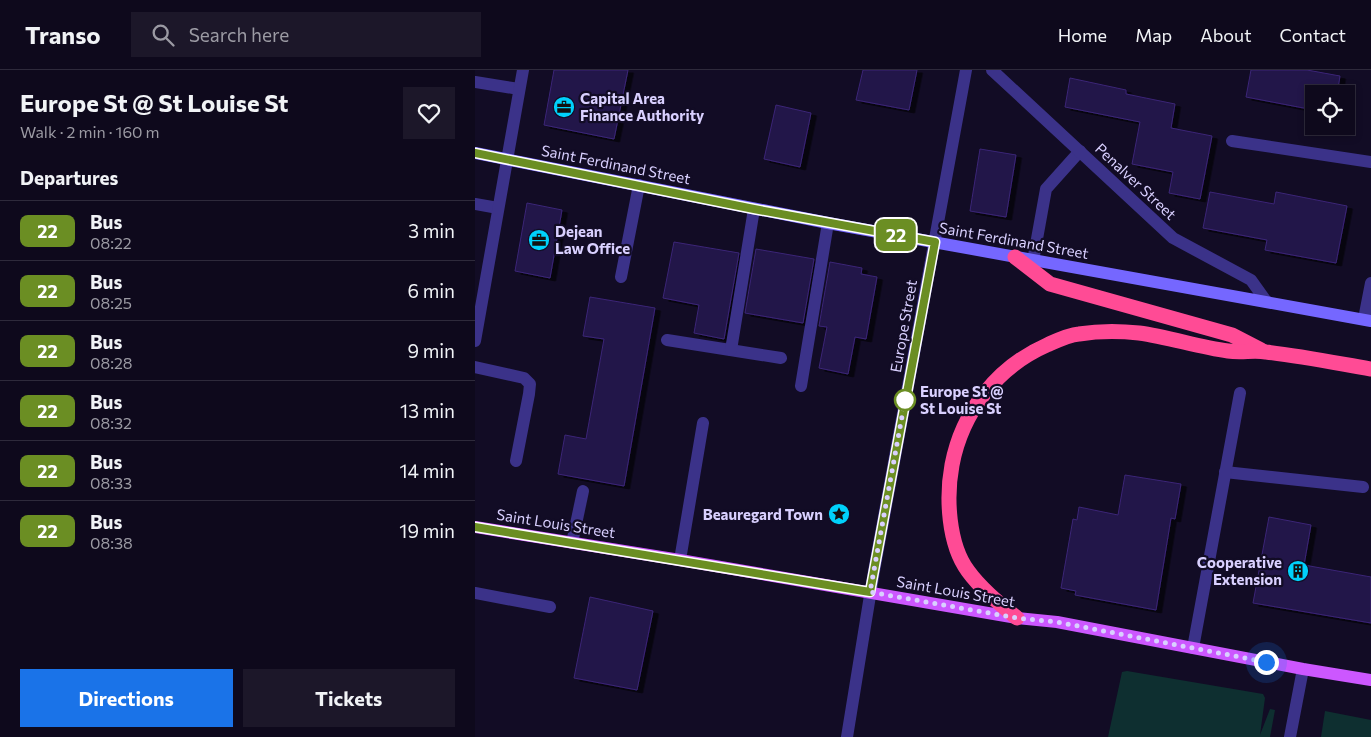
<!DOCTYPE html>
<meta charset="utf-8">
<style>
:root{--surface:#0e091c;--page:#1c1729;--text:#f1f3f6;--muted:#9b9aa3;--line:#2e2a3b;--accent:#1a73e8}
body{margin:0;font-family:Commissioner,sans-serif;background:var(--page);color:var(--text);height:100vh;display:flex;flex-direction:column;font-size:19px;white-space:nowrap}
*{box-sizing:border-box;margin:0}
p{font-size:16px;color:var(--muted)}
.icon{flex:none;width:28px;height:28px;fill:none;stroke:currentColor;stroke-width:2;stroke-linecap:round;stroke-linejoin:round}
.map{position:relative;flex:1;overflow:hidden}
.sheet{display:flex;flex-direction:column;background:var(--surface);width:475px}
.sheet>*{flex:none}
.badge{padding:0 10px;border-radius:8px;font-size:18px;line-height:32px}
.buttons{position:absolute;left:830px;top:15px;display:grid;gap:10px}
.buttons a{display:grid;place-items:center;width:50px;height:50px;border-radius:0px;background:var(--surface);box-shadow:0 2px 8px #0003,0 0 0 1px var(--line);font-size:25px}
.you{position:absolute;width:25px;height:25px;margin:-12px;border:4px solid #fff;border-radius:50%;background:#1a73e8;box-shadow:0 0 0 8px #1a73e833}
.map>.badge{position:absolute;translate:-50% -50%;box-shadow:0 0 0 2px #fff}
h2{padding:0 20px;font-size:19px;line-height:45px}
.round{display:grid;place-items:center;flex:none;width:52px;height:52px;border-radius:0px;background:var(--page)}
.headline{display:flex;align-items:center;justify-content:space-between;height:85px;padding:0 20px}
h1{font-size:24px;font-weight:700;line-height:38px}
.button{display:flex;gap:10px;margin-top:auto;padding:10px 20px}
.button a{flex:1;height:58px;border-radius:0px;background:var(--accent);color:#fff;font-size:20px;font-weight:700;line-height:58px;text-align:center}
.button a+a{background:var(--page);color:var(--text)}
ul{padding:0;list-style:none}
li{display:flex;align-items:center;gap:15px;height:60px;padding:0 20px;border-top:1px solid var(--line)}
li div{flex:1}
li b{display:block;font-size:19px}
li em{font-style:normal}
li .badge{min-width:55px;font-weight:700;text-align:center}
header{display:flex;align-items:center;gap:30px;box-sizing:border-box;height:70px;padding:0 25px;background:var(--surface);border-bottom:1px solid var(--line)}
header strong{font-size:24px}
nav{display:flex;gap:28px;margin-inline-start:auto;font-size:18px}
.search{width:350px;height:45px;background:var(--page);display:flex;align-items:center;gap:12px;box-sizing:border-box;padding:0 18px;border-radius:0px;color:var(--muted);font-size:19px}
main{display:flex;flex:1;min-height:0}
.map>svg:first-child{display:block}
.green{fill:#0e2f30}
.building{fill:#231648;stroke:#3b2577;filter:url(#shadow)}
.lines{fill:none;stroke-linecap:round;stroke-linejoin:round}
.lane{stroke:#3b3289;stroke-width:12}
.street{stroke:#3b3289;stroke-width:12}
.secondary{stroke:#7567ff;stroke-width:12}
.primary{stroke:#cc57ff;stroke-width:12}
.highway{stroke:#ff4b95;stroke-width:15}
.line-casing{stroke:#fff;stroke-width:11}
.line{stroke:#6b8e23;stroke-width:8}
.walk{stroke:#d9d0ff;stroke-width:5;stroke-dasharray:0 9}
.stop-dot{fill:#fff;stroke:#6b8e23;stroke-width:2.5}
.labels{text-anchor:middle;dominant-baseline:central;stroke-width:4.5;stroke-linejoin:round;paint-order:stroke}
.poi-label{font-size:15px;font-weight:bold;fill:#d9d0ff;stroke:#120c25;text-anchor:start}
.street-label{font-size:15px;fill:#d9d0ff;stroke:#120c25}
.stop-label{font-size:15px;font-weight:bold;fill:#d9d0ff;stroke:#120c25;text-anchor:start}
</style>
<header>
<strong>Transo</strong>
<div class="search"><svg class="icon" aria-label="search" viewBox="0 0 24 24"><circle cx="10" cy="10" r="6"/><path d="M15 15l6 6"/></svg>Search here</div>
<nav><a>Home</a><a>Map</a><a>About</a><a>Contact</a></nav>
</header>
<main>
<section class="sheet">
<div class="headline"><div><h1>Europe St @ St Louise St</h1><p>Walk · 2 min · 160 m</p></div><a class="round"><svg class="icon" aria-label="heart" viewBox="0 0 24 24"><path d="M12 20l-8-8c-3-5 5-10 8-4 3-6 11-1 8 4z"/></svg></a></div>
<h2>Departures</h2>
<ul>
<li><span class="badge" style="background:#6b8e23;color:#fff">22</span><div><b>Bus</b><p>08:22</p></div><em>3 min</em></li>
<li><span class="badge" style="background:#6b8e23;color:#fff">22</span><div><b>Bus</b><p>08:25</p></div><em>6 min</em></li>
<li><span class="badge" style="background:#6b8e23;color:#fff">22</span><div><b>Bus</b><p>08:28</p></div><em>9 min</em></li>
<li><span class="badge" style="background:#6b8e23;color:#fff">22</span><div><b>Bus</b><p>08:32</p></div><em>13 min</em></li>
<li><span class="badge" style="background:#6b8e23;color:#fff">22</span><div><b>Bus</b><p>08:33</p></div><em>14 min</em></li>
<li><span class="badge" style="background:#6b8e23;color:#fff">22</span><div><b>Bus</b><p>08:38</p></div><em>19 min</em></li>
</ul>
<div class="button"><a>Directions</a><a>Tickets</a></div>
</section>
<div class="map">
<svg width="896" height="667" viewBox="0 0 896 667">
<defs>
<filter id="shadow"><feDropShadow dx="5.5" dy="3" stdDeviation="0" flood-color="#0009"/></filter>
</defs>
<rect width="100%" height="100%" fill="#120c25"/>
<g class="green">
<path d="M 652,601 L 788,624 L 790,628 L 785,665 L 795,639 L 800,640 L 795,667 L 633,667 L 647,602 Z"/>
<path d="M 850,641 L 896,650 L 896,667 L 846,667 Z"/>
</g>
<g class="building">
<path d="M 79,0 L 153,0 L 139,69 L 69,55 Z"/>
<path d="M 388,0 L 442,0 L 434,40 L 381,30 Z"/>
<path d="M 776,0 L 832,0 L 865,6 L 862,24 L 839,24 L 839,40 L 771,27 Z"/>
<path d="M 595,8 L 651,20 L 651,24 L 700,34 L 696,58 L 737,66 L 725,129 L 694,123 L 698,102 L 657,94 L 665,52 L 590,37 Z"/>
<path d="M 301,35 L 336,43 L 325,97 L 289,89 Z"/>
<path d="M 505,79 L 541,85 L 531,147 L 495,141 Z"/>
<path d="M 735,122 L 799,134 L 801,122 L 872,136 L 861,193 L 790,180 L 792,170 L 728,158 Z"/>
<path d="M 52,133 L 87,140 L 75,208 L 40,201 Z"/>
<path d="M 199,172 L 264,183 L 249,269 L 219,263 L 224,235 L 188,228 Z"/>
<path d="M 281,179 L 339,189 L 328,253 L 270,243 Z"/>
<path d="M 355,192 L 387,198 L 386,204 L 402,207 L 391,269 L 380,267 L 373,304 L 344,298 L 352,257 L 344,256 Z"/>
<path d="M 115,227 L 180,238 L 149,416 L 83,404 L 90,365 L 111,369 L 129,269 L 108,266 Z"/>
<path d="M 650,405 L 706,414 L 700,449 L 696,448 L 681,540 L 600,525 L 601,521 L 586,518 L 598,449 L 602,450 L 604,437 L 643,445 Z"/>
<path d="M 794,447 L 836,455 L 829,495 L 896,507 L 896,553 L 778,533 Z"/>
<path d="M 115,527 L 178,541 L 162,620 L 99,608 Z"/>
</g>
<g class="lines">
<g class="lane">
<path d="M 0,12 L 44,19"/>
<path d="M 757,71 L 896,92"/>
<path d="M 0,134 L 23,138"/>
<path d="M 558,191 L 571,119 L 605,81"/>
<path d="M 146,207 L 164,115"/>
<path d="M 192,270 L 306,288"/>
<path d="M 256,280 L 279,139"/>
<path d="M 0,297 L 49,308 L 55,314 L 54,324 L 41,391"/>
<path d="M 326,316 L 353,153"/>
<path d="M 750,402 L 888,417"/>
<path d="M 97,473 L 108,421"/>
<path d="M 205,490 L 228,353"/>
<path d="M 0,523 L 75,537"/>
<path d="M 718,578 L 765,323"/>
</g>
<g class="street">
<path d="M 517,0 L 698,168 L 776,210 L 791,231"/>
<path d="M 889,249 L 896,213"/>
<path d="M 0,271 L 48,0"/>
<path d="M 372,667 L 399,501 L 491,0"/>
<path d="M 815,667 L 828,599"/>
</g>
<path class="secondary" d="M 0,83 L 353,153 L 896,251"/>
<path class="primary" d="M 0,457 L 205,490 L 542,548 L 582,552 L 828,599 L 896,610"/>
<g class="highway">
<path d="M 540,187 L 575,214 L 757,265 L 786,280"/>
<path d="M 542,548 C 525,534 506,519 493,501 C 473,474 471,427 477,395 C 487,342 522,297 572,275 C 581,271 593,265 604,264 C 623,261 645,261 664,263 C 694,267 723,277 753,281 C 766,283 779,280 791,282 C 826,286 861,293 896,299"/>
</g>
</g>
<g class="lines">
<g class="line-casing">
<path id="line" d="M 0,83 L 279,139 L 460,172 L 395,522 L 0,457"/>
</g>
<use href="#line" class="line"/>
<path class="walk" d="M 430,330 L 395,522 L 542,548 L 582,552 L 791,592"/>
</g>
<defs>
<g id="office-disc" transform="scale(1.125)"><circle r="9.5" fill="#00d1fb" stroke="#120c25"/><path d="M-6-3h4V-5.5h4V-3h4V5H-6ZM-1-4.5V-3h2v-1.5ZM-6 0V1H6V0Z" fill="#111"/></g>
<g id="sight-disc" transform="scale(1.125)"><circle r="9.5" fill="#00d1fb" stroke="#120c25"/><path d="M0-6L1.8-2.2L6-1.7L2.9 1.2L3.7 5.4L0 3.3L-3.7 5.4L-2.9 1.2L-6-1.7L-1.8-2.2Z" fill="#111"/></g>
<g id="building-disc" transform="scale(1.125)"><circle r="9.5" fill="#00d1fb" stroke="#120c25"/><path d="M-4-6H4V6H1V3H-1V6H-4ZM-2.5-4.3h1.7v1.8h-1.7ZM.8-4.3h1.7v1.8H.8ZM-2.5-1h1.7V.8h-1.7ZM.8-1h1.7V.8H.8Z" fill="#111"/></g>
</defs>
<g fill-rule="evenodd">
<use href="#office-disc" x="89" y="37"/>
<use href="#office-disc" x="64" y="170"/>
<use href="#sight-disc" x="364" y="444"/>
<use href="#building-disc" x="823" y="501"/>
</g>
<circle class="stop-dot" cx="430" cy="330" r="10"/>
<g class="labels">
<g class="poi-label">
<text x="105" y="28">Capital Area<tspan x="105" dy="17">Finance Authority</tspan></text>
<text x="80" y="161">Dejean<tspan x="80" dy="17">Law Office</tspan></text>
<text x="348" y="444" text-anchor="end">Beauregard Town</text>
<text x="807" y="492" text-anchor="end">Cooperative<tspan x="807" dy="17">Extension</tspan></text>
</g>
<g class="street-label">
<text transform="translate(141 94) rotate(11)">Saint Ferdinand Street</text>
<text transform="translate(661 111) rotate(43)">Penalver Street</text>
<text transform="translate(539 170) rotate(10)">Saint Ferdinand Street</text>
<text transform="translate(428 256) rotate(-80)">Europe Street</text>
<text transform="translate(81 453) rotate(9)">Saint Louis Street</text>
<text transform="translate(481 521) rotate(10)">Saint Louis Street</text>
</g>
<g class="stop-label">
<text x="445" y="321">Europe St @<tspan x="445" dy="17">St Louise St</tspan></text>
</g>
</g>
</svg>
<div class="buttons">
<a><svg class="icon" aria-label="locate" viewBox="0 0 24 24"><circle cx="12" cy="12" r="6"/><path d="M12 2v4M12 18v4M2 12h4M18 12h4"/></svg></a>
</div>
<div class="you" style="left:791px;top:592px"></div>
<b class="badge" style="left:421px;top:165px;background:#6b8e23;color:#fff">22</b>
</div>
</main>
